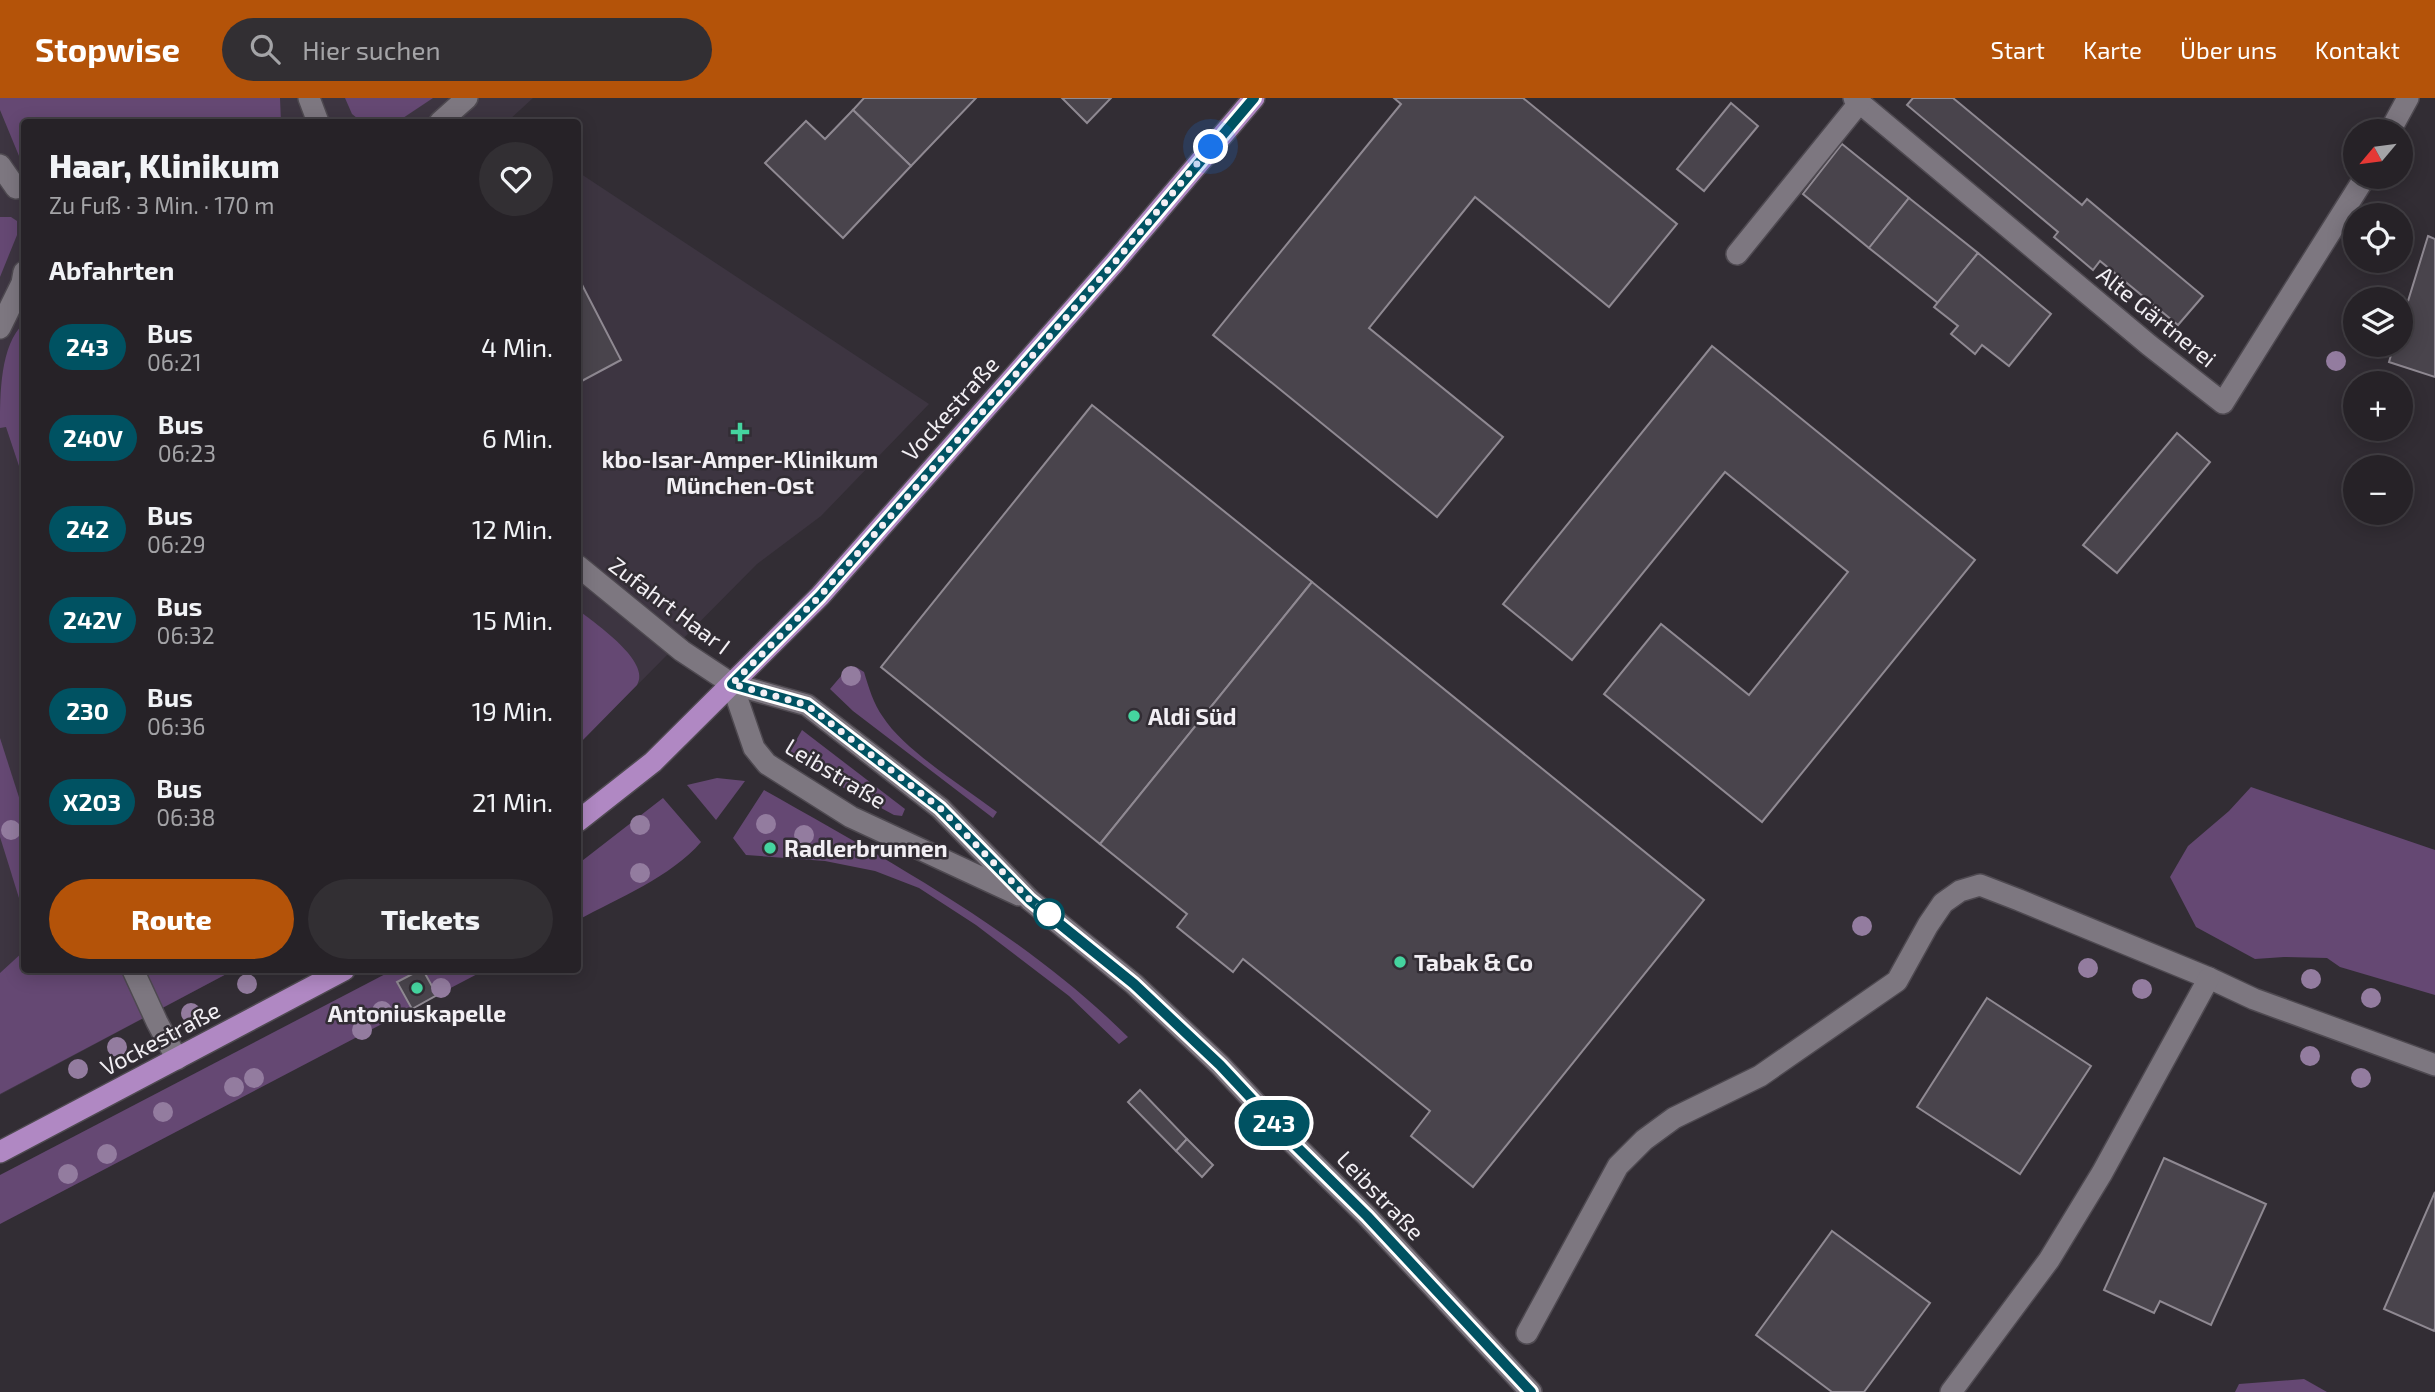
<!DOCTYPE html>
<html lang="de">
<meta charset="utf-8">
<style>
:root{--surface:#262227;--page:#322f33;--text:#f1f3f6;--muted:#a4a4a7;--line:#423f44;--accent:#b45309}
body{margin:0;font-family:"Exo 2",sans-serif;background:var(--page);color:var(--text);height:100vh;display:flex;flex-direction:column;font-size:26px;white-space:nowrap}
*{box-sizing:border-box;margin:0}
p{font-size:23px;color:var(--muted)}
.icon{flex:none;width:38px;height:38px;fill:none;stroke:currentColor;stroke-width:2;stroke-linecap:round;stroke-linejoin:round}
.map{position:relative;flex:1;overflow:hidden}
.panel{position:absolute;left:21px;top:21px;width:560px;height:854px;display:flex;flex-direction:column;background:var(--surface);border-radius:7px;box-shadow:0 4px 18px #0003,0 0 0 2px var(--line)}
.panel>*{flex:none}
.badge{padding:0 14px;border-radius:23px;font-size:24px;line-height:46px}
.needle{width:46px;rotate:241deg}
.buttons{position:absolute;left:2343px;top:21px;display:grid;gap:14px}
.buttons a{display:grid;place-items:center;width:70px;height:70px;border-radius:50%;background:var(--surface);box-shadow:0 4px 18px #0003,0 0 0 2px var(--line);font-size:35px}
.you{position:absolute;width:35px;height:35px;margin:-18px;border:5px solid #fff;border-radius:50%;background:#1a73e8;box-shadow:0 0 0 10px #1a73e833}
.map>.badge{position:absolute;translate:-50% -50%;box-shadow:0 0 0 4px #fff}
h2{padding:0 28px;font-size:26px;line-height:63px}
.round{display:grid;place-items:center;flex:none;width:74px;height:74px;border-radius:37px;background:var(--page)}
.head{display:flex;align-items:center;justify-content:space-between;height:119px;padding:0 28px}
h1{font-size:33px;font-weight:800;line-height:52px}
.action{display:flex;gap:14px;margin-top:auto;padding:14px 28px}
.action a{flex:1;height:80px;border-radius:42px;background:var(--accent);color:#fff;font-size:28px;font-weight:800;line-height:80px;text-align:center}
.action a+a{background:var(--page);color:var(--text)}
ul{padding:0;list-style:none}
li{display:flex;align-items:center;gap:21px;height:91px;padding:0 28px}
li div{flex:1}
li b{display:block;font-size:26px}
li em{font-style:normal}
li .badge{min-width:77px;font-weight:700;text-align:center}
header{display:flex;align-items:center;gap:42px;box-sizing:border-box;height:98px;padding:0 35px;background:var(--accent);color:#fff}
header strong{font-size:33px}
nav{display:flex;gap:38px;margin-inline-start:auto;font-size:24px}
.search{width:490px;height:63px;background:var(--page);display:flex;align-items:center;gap:18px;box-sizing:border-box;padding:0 24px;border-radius:38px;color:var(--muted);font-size:26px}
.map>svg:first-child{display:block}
.built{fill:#3d3541}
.green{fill:#654873}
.building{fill:#49444c;stroke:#8f8992;stroke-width:2}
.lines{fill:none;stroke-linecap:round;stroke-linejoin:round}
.minor-casing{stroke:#4e4950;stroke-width:24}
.major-casing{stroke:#4e4950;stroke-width:24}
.minor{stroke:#7d7780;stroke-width:21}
.major{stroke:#b088c3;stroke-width:21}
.tree{fill:#937c9f}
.line-casing{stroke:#fff;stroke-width:16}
.line{stroke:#005262;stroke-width:10}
.walk{stroke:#f2eff4;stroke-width:7;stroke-dasharray:0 12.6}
.poi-dot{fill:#45d49f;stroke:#322d34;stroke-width:2.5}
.stop-dot{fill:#fff;stroke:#005262;stroke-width:3.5}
.labels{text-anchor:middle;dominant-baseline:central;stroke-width:5;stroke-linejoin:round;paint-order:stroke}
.street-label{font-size:23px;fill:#f2eff4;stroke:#322d34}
.poi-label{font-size:23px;font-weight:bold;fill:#f2eff4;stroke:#322d34;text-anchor:start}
</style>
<header>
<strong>Stopwise</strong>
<div class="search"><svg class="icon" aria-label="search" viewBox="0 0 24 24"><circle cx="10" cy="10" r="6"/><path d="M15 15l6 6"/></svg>Hier suchen</div>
<nav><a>Start</a><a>Karte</a><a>Über uns</a><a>Kontakt</a></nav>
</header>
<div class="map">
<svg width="2435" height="1294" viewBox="0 0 2435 1294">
<rect width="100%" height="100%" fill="#322d34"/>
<g class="built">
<path d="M 0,0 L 533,0 L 507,24 L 24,24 L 24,872 L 234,872 L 0,997 Z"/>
<path d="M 578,74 L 929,306 L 821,418 L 757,466 L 578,647 Z"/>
</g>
<g class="green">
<path d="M 0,0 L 280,0 L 281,24 L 24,24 L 24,70 L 0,12 Z"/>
<path d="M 345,0 L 433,0 L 397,24 L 362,24 L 352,16 Z"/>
<path d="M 0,119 L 11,119 L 17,123 L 17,137 L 0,179 Z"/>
<path d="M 24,225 L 24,383 L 6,329 L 0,330 C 0,296 0,247 24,225 Z"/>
<path d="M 578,512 C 595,525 652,564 637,587 L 578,647 Z"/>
<path d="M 856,569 L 864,574 C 869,590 873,605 883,619 C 904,652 964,689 997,714 L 993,720 L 853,613 L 830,591 L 847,571 Z"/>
<path d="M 802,632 L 905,711 L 902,718 L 894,717 L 805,669 L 790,653 Z"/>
<path d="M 0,640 L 24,715 L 24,816 L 0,739 Z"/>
<path d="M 717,680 L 745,683 L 716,722 L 687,687 Z"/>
<path d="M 2251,689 L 2435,752 L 2435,897 L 2340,869 L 2327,860 L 2284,859 L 2255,861 L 2196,829 L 2170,779 L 2188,748 L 2229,713 Z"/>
<path d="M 764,692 C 891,764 1023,835 1128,939 L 1119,946 L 1069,898 L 976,827 L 919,790 L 875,773 L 825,763 L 746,757 L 733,740 Z"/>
<path d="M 663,700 L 701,744 C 671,779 618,800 578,822 L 578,766 Z"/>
<path d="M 24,853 L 24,872 L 234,872 L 0,996 L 0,875 Z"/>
<path d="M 393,872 L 485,872 L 0,1126 L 0,1077 Z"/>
<path d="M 2304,1281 L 2327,1294 L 2235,1294 L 2239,1286 Z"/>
</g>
<g class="building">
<path d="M 864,0 L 976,0 L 911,68 L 853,12 Z"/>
<path d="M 1062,0 L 1111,0 L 1087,25 Z"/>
<path d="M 1394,0 L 1523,0 L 1677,126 L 1609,209 L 1475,99 L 1369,230 L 1503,339 L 1437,419 L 1213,237 L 1401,6 Z"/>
<path d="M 1913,0 L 1953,0 L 2082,107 L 2087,101 L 2203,198 L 2178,227 L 2100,163 L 2093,172 L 2054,139 L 2058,134 L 1907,7 Z"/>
<path d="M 1731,5 L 1758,28 L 1704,93 L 1677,71 Z"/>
<path d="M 853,12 L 911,68 L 843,140 L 765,65 L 806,23 L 825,41 Z"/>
<path d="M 1842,46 L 1909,100 L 1869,150 L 1803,96 Z"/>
<path d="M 1909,100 L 1978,155 L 1938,205 L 1869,150 Z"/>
<path d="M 2428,138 L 2435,141 L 2435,279 L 2389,264 L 2394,247 L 2401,247 L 2401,226 Z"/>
<path d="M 1978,155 L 2051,216 L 2009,268 L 1982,247 L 1975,256 L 1951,236 L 1958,228 L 1934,209 Z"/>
<path d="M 578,179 L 621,262 L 578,285 Z"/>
<path d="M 1712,248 L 1975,462 L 1762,724 L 1604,596 L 1661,526 L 1749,597 L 1848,474 L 1725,374 L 1572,562 L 1503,506 Z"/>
<path d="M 1092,307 L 1312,484 L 1100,746 L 881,569 Z"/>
<path d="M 2177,335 L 2210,364 L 2117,475 L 2083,447 Z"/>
<path d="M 1312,484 L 1704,802 L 1473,1089 L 1411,1038 L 1430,1013 L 1243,861 L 1233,874 L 1177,829 L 1187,816 L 1100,746 Z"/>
<path d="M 420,872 L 423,872 L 437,897 L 412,911 L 397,884 Z"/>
<path d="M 1987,900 L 2091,968 L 2020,1076 L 1917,1009 Z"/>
<path d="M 1140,992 L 1187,1041 L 1176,1053 L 1128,1004 Z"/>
<path d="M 1187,1041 L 1213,1067 L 1202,1079 L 1176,1053 Z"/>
<path d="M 2164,1060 L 2266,1106 L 2211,1227 L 2160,1203 L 2154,1215 L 2104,1192 Z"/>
<path d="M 2435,1094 L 2435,1230 L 2434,1233 L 2384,1211 Z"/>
<path d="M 1832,1133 L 1930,1205 L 1864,1294 L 1832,1294 L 1756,1237 Z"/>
</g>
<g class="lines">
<g class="minor-casing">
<g id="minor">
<path d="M 309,0 L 318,24"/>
<path d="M 1854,0 L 2149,247 L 2223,305 L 2365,79"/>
<path d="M 440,24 L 467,0"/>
<path d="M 2390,33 L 2408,0"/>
<path d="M 0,67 L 16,90"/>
<path d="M 1737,156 L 1860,4"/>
<path d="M 0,230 L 22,185 L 24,174"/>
<path d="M 578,468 L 682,553 L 732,586 L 807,607 L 940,710 L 1030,802 L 1134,886 L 1220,967 L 1294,1046 L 1367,1118 L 1531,1294"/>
<path d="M 732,586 L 754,650 L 767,666 L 851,719 L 1019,797"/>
<path d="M 133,872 L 157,924 L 177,961"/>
<path d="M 1527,1235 L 1618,1068 L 1644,1042 L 1674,1020 L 1760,978 L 1897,883 L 1928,827 L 1943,805 L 1960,793 L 1980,787 L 2019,802 L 2209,880 L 2254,901 L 2435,967"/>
<path d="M 1951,1294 L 2049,1162 L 2102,1075 L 2209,880"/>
</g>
</g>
<g class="major-casing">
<g id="major">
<path d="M 578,723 L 653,664 L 820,498 L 1115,164 L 1254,0"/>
<path d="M 0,1054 L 344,872"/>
</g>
</g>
<use href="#minor" class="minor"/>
<use href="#major" class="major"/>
</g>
<g class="tree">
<circle cx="2336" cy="263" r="10"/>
<circle cx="851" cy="578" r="10"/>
<circle cx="766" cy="726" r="10"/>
<circle cx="640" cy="727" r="10"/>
<circle cx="11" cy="732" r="10"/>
<circle cx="804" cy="737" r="10"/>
<circle cx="640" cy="775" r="10"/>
<circle cx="1862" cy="828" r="10"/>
<circle cx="2088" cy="870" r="10"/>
<circle cx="2311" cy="881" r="10"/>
<circle cx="247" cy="886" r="10"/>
<circle cx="441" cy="890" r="10"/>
<circle cx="2142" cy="891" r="10"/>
<circle cx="2371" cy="900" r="10"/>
<circle cx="382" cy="913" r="10"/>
<circle cx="191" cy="915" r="10"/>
<circle cx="362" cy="932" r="10"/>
<circle cx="117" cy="949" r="10"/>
<circle cx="2310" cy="958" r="10"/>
<circle cx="78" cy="971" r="10"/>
<circle cx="254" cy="980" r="10"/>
<circle cx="2361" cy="980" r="10"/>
<circle cx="234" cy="989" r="10"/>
<circle cx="163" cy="1014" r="10"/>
<circle cx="107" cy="1056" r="10"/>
<circle cx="68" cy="1076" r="10"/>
</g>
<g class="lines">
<g class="line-casing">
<path id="line" d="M 1254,0 L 1115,164 L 820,498 L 732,586 L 807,607 L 940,710 L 1030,802 L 1134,886 L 1220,967 L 1294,1046 L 1367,1118 L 1531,1294"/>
</g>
<use href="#line" class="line"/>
<path class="walk" d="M 1049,816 L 1030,802 L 940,710 L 807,607 L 732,586 L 820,498 L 1115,164 L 1211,49"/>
</g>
<g class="poi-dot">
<path d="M736.5 323.5h7v7h7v7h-7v7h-7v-7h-7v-7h7z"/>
<circle cx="1134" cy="618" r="7"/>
<circle cx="770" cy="750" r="7"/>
<circle cx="1400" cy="864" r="7"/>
<circle cx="417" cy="890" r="7"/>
</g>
<circle class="stop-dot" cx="1049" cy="816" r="14"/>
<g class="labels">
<g class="street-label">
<text transform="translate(2157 218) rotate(39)">Alte Gärtnerei</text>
<text transform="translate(950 310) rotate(-48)">Vockestraße</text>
<text transform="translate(670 507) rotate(37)">Zufahrt Haar I</text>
<text transform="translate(836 675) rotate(31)">Leibstraße</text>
<text transform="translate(160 940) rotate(-28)">Vockestraße</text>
<text transform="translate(1381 1097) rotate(46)">Leibstraße</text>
</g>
<g class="poi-label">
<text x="740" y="361" text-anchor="middle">kbo-Isar-Amper-Klinikum<tspan x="740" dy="26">München-Ost</tspan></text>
<text x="1148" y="618">Aldi Süd</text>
<text x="784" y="750">Radlerbrunnen</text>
<text x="1414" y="864">Tabak &amp; Co</text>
<text x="417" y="915" text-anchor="middle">Antoniuskapelle</text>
</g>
</g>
</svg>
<div class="buttons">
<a><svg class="needle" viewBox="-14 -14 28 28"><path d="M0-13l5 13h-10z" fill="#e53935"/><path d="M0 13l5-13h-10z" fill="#a4a4a7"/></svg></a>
<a><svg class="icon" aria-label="locate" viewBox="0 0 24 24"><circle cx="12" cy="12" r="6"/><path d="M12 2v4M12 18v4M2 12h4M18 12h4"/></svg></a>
<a><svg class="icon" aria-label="layers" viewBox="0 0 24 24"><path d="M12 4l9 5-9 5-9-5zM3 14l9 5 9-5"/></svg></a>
<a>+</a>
<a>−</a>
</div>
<div class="you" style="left:1211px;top:49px"></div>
<b class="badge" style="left:1274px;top:1025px;background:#005262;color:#fff">243</b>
<section class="panel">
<div class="head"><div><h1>Haar, Klinikum</h1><p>Zu Fuß · 3 Min. · 170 m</p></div><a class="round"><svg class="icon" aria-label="heart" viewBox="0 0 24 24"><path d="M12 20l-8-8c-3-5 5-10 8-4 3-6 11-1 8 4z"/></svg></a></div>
<h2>Abfahrten</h2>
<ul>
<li><span class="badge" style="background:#005262;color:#fff">243</span><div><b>Bus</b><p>06:21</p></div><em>4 Min.</em></li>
<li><span class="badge" style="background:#005262;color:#fff">240V</span><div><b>Bus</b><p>06:23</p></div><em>6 Min.</em></li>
<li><span class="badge" style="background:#005262;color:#fff">242</span><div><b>Bus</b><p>06:29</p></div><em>12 Min.</em></li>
<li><span class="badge" style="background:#005262;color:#fff">242V</span><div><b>Bus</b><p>06:32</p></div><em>15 Min.</em></li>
<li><span class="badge" style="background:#005262;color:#fff">230</span><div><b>Bus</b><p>06:36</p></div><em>19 Min.</em></li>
<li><span class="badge" style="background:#005262;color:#fff">X203</span><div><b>Bus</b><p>06:38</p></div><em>21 Min.</em></li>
</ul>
<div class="action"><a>Route</a><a>Tickets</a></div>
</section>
</div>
